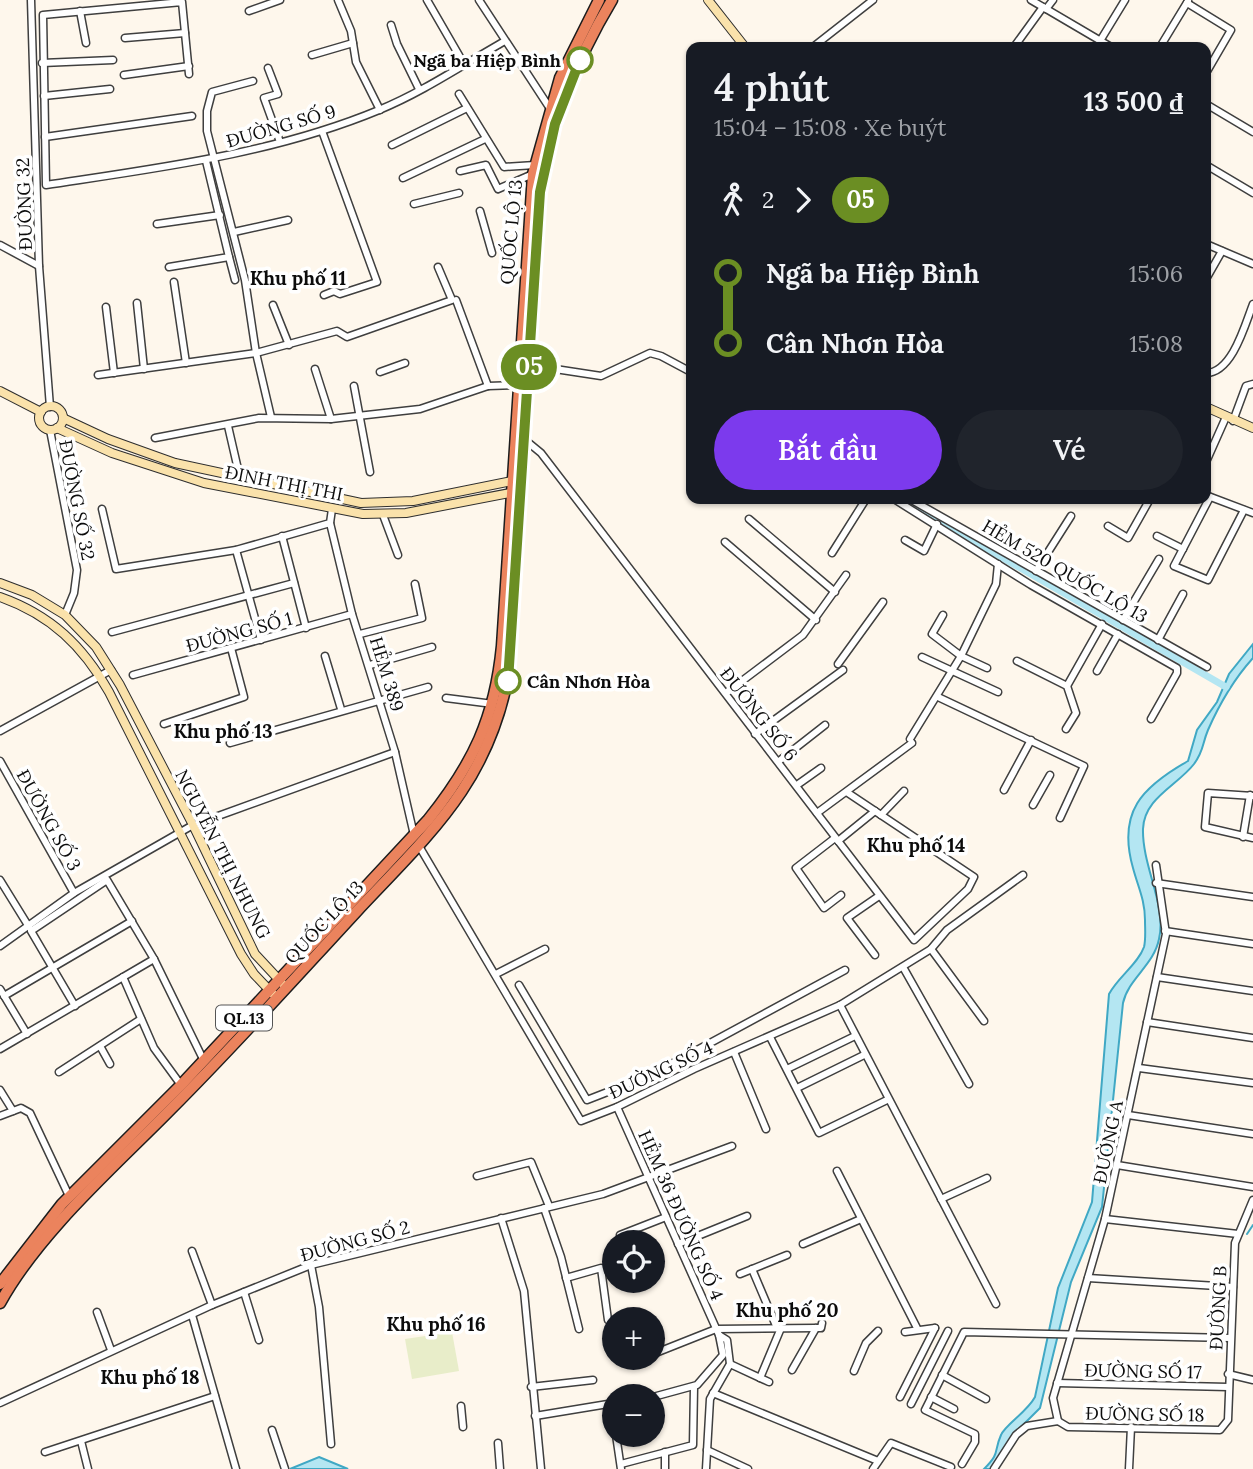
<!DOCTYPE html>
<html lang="vi">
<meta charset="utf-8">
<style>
:root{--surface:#171b24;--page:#20242c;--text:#f1f3f6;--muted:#9ea1a6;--accent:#7c3aed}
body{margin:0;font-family:Lora,serif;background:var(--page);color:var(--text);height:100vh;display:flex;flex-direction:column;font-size:26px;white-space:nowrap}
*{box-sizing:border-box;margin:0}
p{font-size:23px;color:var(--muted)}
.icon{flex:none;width:38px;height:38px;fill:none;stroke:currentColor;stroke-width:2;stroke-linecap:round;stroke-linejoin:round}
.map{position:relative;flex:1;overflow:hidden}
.side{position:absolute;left:686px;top:42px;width:525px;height:462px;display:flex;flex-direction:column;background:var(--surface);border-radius:14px;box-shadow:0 2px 5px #0004}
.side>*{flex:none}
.badge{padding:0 14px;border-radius:23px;font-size:24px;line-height:46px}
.fabs{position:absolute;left:602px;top:1230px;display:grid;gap:14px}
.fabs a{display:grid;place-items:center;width:63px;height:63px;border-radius:50%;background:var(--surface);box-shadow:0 2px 5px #0004;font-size:35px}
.map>.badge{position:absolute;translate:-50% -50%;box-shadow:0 0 0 4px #fff}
.legs{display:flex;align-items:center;gap:10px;height:77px;padding:0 28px;font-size:23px}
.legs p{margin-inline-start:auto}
.overview{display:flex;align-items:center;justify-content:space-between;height:119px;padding:0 28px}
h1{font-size:38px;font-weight:600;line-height:52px}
.cta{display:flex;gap:14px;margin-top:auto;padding:14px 28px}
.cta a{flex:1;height:80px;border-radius:42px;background:var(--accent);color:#fff;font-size:28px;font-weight:600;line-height:80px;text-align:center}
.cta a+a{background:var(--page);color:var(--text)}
ul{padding:0 28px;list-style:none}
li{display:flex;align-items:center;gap:24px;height:70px;font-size:26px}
li i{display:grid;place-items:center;width:10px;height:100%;margin:0 9px;background:currentColor}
li i::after{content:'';width:18px;height:18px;margin:-9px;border:5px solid;border-radius:50%;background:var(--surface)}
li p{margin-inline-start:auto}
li:first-child i{background:linear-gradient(#0000 50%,currentColor 0)}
li:last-child i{background:linear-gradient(currentColor 50%,#0000 0)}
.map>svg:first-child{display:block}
.pitch{fill:#e8edc9}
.water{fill:#b4e6f2;stroke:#40a8c4;stroke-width:2}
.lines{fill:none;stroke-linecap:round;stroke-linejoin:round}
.stream{stroke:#40a8c4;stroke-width:2}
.canal{stroke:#b4e6f2;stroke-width:7}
.street-casing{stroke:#3f3f3f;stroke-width:9}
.secondary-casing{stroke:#2e2e2e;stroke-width:10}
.highway-casing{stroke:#1d1d1d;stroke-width:13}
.street{stroke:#fff;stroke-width:6}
.secondary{stroke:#fae2ab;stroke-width:8}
.highway{stroke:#eb835d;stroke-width:10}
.line-1-casing{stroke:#fff;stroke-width:16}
.line-1{stroke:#6b8e23;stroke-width:10}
.stop-1-dot{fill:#fff;stroke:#6b8e23;stroke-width:3.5}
.labels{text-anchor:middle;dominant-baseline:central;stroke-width:7;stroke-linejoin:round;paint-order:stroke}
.shield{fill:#fff;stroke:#555;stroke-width:2}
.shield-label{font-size:16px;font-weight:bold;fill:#0c0c0c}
.stop-label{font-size:18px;font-weight:bold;fill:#0c0c0c;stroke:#fff;text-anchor:end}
.street-label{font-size:18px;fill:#0c0c0c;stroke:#fff}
.neighbourhood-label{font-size:19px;font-weight:bold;fill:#0c0c0c;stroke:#fff}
</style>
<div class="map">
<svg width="1253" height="1469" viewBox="0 0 1253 1469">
<rect width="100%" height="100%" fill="#fef7ec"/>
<path class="pitch" d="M 452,1332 L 459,1371 L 412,1379 L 405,1339 Z"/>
<g class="water">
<path d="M 1253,644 L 1253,658 C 1235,678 1219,705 1208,730 C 1202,744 1204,751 1194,764 C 1177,786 1144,798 1143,829 C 1142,866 1167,906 1159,939 C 1154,965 1128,979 1123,1003 L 1102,1207 L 1071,1282 L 1040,1408 L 1017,1431 L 992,1469 L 984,1469 C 1001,1452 993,1453 1001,1435 C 1005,1425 1027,1412 1035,1397 L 1058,1288 L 1092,1202 L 1109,994 C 1118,977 1138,964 1144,947 C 1146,939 1145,929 1145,920 C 1145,900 1138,887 1133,868 C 1117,812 1142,787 1188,761 L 1197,730 L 1217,702 L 1229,674 Z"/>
<path d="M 319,1457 L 348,1469 L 290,1469 Z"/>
</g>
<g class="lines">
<path class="stream" d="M 1247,1234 L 1253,1225"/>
<path class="canal" d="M 901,499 L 1226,687"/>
<g class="street-casing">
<g id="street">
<path d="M 31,0 L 39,266 L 50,407"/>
<path d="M 338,0 L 351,31 L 356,62 L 380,110"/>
<path d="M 427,0 L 464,64"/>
<path d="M 479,0 L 549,107"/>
<path d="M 1031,0 L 1111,47"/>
<path d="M 1187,3 L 1231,30 L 1206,73"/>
<path d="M 1046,9 L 1053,0"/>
<path d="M 80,11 L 86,43"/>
<path d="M 249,11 L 280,0"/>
<path d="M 391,25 L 397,44 L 419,89"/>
<path d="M 125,38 L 185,33"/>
<path d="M 1100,41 L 1125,0"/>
<path d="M 813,47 L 873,0"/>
<path d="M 1014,47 L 1043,7"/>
<path d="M 1160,47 L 1188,1"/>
<path d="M 312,55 L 353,43"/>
<path d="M 42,63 L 113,60"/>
<path d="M 268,68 L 278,94 L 264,98 L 280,142"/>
<path d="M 189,74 L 182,2 L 43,15 L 46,185 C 158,168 273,154 379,110 C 423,92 464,64 505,41"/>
<path d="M 124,75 L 189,66"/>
<path d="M 253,81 L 212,92 L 207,111 L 207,131 L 245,280 L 256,353 L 271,417"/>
<path d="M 459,94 L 504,167 L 535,165"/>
<path d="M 44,96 L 110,89"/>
<path d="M 1206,104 L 1253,132"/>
<path d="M 322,131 L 377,282 L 340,294 L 334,291 L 324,295"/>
<path d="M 45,137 L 192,116"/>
<path d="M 392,145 L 467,108"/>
<path d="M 1206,165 L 1253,193"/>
<path d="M 460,171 L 486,165 L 498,189 L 533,174"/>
<path d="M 403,178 L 485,139"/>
<path d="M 414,204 L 459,193"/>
<path d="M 480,211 L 492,253"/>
<path d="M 157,224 L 220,215"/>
<path d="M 234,232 L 288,220"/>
<path d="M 1206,244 L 1253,264"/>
<path d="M 0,245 L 39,266"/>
<path d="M 229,257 L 235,280"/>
<path d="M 169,267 L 229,257 L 206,161"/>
<path d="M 1206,279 L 1222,251"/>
<path d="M 174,282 L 186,363"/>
<path d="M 456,300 L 488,386"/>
<path d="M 137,303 L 144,369"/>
<path d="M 273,305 L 289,345"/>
<path d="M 106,307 L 114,373"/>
<path d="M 529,365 L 601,376 L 650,353 L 661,356 L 691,372"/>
<path d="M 315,369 L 331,419"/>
<path d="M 380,372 L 405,363"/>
<path d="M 1206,373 C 1232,373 1245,325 1253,304"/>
<path d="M 98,375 L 256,353 L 337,331 L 347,337 L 452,300 L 438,267"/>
<path d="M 354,386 L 370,472"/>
<path d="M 1233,421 L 1246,386 L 1253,384"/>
<path d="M 228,426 L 240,478"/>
<path d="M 50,430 L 77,570 L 74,593 L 65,615"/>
<path d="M 155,438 L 259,418 L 331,419 L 420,409 L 488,386 L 518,385"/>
<path d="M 524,439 L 541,453 L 914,940 L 968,889 L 974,877 L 848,793"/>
<path d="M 1206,462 L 1226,417"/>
<path d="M 1208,496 L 1253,513"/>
<path d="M 1210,497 L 1174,566 L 1208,580 L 1244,510"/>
<path d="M 894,499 L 1031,585 L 1177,668 L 1177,673 L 1151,719"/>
<path d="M 910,499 L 1207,667"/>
<path d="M 102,509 L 116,569 L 236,550 L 330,523 L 332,509"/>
<path d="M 383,515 L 398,555"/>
<path d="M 749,519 L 835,592"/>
<path d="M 330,523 L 352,614 L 395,752 L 414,835"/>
<path d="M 1108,526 L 1128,538 L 1150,499"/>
<path d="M 282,536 L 306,628"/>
<path d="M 1157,536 L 1183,549"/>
<path d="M 905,540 L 924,551 L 937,524"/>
<path d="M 725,542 L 816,620"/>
<path d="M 236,550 L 261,640"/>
<path d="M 832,553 L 866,499"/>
<path d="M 1036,571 L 1071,516"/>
<path d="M 943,615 L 932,634 L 961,656 L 987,668"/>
<path d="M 1123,620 L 1159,559"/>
<path d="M 112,632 L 294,583"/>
<path d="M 360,634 L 422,618 L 415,584"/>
<path d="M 1158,640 L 1183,594"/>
<path d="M 325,656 L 341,709"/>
<path d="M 922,657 L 998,692"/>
<path d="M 1017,661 L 1067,686 L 1076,713 L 1066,729"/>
<path d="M 838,664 L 883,602"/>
<path d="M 370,665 L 432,647"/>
<path d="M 1097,671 L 1118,634"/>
<path d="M 133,675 L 352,614"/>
<path d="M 1067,686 L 1102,624"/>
<path d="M 726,693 L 803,635 L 846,575"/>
<path d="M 938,697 L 1084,766 L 1060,818"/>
<path d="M 446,698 L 493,704"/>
<path d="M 164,724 L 244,697 L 231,648"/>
<path d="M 0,731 L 111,670"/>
<path d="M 755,734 L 843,670"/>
<path d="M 910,739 L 961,656 L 996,584 L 998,564"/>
<path d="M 230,743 L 428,687"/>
<path d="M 0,761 L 74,893"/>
<path d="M 779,761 L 825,725"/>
<path d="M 797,785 L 821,768"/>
<path d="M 1004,790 L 1031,740"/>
<path d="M 1253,796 L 1208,793 L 1205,827 L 1253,838"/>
<path d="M 1033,805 L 1050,775"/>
<path d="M 817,813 L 912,743"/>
<path d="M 881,815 L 904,791"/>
<path d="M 207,820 L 395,752"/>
<path d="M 1243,837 L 1250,795"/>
<path d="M 835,838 L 796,868 L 824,908 L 841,895"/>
<path d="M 838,841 L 875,811"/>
<path d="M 419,846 L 581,1121 L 617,1107 L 694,1069 L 840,1005 L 931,949 L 947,930 L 1023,875"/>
<path d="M 0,880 L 29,927"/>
<path d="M 1156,883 L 1253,897"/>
<path d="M 1165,931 L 1253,944"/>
<path d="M 0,946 L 74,893 L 193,825"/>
<path d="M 931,949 L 984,1021"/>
<path d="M 875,955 L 847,918 L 879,896"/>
<path d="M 903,967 L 969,1084"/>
<path d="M 496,974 L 545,949"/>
<path d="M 123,977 L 154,1048 L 181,1085"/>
<path d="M 1157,977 L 1253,991"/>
<path d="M 519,985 L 587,1100 L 651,1075 L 845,970"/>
<path d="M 0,989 L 27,1034"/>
<path d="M 4,996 L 132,921"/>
<path d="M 840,1005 L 996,1304"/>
<path d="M 75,1006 L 31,931 L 107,880 L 154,959 L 204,1061"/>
<path d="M 1147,1022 L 1253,1038"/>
<path d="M 770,1037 L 819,1133 L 887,1100"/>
<path d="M 100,1046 L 110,1064"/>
<path d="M 0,1049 L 154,959"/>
<path d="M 734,1052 L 766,1129"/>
<path d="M 1139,1068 L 1253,1083"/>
<path d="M 787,1069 L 855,1036"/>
<path d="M 59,1072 L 141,1019"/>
<path d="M 797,1088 L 864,1055"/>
<path d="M 0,1090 L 13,1111"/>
<path d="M 617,1107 L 719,1335 L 723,1355 L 697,1385 L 653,1397"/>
<path d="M 1128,1115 L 1253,1134"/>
<path d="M 0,1116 L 21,1108 L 30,1113 L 70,1198"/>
<path d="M 1117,1165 L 1253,1187"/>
<path d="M 837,1171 L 917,1328"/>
<path d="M 477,1176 L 531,1162 L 549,1206"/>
<path d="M 941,1199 L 987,1178"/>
<path d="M 544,1208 L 561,1257 L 579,1329"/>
<path d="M 501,1218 L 524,1291 L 541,1469"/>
<path d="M 1105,1219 L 1238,1234"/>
<path d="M 620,1235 L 666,1217"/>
<path d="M 678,1244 L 747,1216"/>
<path d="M 803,1244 L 861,1219"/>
<path d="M 192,1251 L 212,1305"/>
<path d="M 311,1265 L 319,1307 L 331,1444"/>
<path d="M 752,1269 L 777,1328"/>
<path d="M 740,1274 L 787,1255"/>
<path d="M 566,1278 L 601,1268 L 608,1320"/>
<path d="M 1088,1278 L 1233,1287"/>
<path d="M 244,1292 L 259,1340"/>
<path d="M 97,1312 L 111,1350"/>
<path d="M 192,1315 L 236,1469"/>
<path d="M 905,1332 L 935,1328"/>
<path d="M 653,1354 L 716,1329 L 816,1328 L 821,1328 L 822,1323"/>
<path d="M 730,1364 L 769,1382"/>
<path d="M 792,1370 L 816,1328"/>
<path d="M 854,1371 L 866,1343 L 878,1331"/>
<path d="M 1228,1374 L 1253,1380"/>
<path d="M 942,1375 L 986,1399"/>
<path d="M 760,1378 L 781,1328"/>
<path d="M 1057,1383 L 1228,1387"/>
<path d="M 531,1387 L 593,1380"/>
<path d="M 713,1393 L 878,1461"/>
<path d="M 900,1397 L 935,1328"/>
<path d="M 931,1397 L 954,1409"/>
<path d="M 0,1403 L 212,1305 L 311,1265 L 603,1194 L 732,1146"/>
<path d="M 611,1404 L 614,1422"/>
<path d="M 911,1404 L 948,1331"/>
<path d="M 461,1406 L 463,1427"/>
<path d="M 535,1416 L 614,1403"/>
<path d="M 1058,1421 L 1053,1398 L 1105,1219 L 1166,934 L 1156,865"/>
<path d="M 1058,1421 L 1068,1427 L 1220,1430 L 1228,1420 L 1235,1243 L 1253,1200"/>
<path d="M 272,1430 L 285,1469"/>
<path d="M 616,1435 L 621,1469"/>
<path d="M 81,1441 L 88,1469"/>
<path d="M 498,1443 L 500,1469"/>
<path d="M 707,1450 L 748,1469"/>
<path d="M 45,1452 L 215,1396"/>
<path d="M 665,1452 L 665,1469"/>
<path d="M 621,1464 L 693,1445 L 694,1387"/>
<path d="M 962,1464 L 975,1442 L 975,1434 L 925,1410 L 964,1332 L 1230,1338"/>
<path d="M 706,1469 L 710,1399 L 730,1364 L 727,1340 L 719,1335"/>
<path d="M 873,1469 L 891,1443 L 951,1467"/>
<path d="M 994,1469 L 1016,1435 L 1027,1426 L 1058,1421"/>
<path d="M 1129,1469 L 1131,1427"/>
</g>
</g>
<g class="secondary-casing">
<g id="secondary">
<path d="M 708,0 L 745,47"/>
<path d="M 0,391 L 41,412"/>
<circle cx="51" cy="418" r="12"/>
<path d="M 1206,407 L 1253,428"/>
<path d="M 63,418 L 108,439 L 175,463 L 361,503 L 413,501 L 517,480"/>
<path d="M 57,428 L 112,453 L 204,483 L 363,514 L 406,513 L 515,492"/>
<path d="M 0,583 L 32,595 L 65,615 L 96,647 L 120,685 L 193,825 L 255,954 L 282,983"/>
<path d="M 0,597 C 51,615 83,646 109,692 L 241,954 L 254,974 L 273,994"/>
</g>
</g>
<g class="highway-casing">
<g id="highway">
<path d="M 0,1284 L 62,1204 L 181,1085 L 428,820 C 473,764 495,718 502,646 L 533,174 L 560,78 L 599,0"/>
<path d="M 0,1303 C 40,1231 114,1167 171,1109 C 235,1045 295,978 356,912 C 430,833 489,783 509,671 L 540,192 C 551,123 576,60 612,0"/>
</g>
</g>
<use href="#street" class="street"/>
<use href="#secondary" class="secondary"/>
<use href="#highway" class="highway"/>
</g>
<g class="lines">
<g class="line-1-casing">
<path id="line-1" d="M 508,681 L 540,192 L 555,124 L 580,60"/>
</g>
<use href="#line-1" class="line-1"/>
</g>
<g class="stop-1-dot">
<circle cx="580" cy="60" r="12"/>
<circle cx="508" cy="681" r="12"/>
</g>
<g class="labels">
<rect class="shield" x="216" y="1005.5" width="56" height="25" rx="5"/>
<g class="shield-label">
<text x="244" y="1018">QL.13</text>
</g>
<g class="stop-label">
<text x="561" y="60">Ngã ba Hiệp Bình</text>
<text x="527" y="681" text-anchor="start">Cân Nhơn Hòa</text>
</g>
<g class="street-label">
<text transform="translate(281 126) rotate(-16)">ĐƯỜNG SỐ 9</text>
<text transform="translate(24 204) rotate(-92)">ĐƯỜNG 32</text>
<text transform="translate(511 232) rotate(-85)">QUỐC LỘ 13</text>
<text transform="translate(284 483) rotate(11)">ĐINH THỊ THI</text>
<text transform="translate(77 500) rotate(79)">ĐƯỜNG SỐ 32</text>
<text transform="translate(1065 571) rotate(30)">HẺM 520 QUỐC LỘ 13</text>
<text transform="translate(239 632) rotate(-15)">ĐƯỜNG SỐ 1</text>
<text transform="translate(387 674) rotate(73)">HẺM 389</text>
<text transform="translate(759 714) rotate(52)">ĐƯỜNG SỐ 6</text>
<text transform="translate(49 820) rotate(61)">ĐƯỜNG SỐ 3</text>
<text transform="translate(223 854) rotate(63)">NGUYỄN THỊ NHUNG</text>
<text transform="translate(324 922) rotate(-47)">QUỐC LỘ 13</text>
<text transform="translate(661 1070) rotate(-25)">ĐƯỜNG SỐ 4</text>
<text transform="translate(1108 1142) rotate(-78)">ĐƯỜNG A</text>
<text transform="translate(681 1215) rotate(66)">HẺM 36 ĐƯỜNG SỐ 4</text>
<text transform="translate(355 1241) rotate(-15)">ĐƯỜNG SỐ 2</text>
<text transform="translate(1218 1308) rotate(-87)">ĐƯỜNG B</text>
<text transform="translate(1143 1371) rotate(1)">ĐƯỜNG SỐ 17</text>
<text transform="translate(1145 1414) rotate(1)">ĐƯỜNG SỐ 18</text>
</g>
<g class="neighbourhood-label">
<text x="298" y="278">Khu phố 11</text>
<text x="223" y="731">Khu phố 13</text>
<text x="916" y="845">Khu phố 14</text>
<text x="787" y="1310">Khu phố 20</text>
<text x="436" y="1324">Khu phố 16</text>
<text x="150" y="1377">Khu phố 18</text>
</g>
</g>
</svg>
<div class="fabs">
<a><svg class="icon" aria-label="locate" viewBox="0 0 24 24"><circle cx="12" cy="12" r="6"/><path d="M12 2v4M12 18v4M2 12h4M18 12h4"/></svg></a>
<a>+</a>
<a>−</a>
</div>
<b class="badge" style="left:529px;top:367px;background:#6b8e23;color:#fff">05</b>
<section class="side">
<div class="overview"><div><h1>4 phút</h1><p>15:04 – 15:08 · Xe buýt</p></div><b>13 500 ₫</b></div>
<div class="legs"><svg class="icon" aria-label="walk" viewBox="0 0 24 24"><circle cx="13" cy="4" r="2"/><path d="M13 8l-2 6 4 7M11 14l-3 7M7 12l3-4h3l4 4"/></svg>2<svg class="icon" aria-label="forward" viewBox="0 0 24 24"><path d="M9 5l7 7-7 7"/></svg><b class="badge" style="background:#6b8e23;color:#fff">05</b></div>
<ul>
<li><i style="color:#6b8e23"></i><b>Ngã ba Hiệp Bình</b><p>15:06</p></li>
<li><i style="color:#6b8e23"></i><b>Cân Nhơn Hòa</b><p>15:08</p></li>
</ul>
<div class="cta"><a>Bắt đầu</a><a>Vé</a></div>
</section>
</div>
